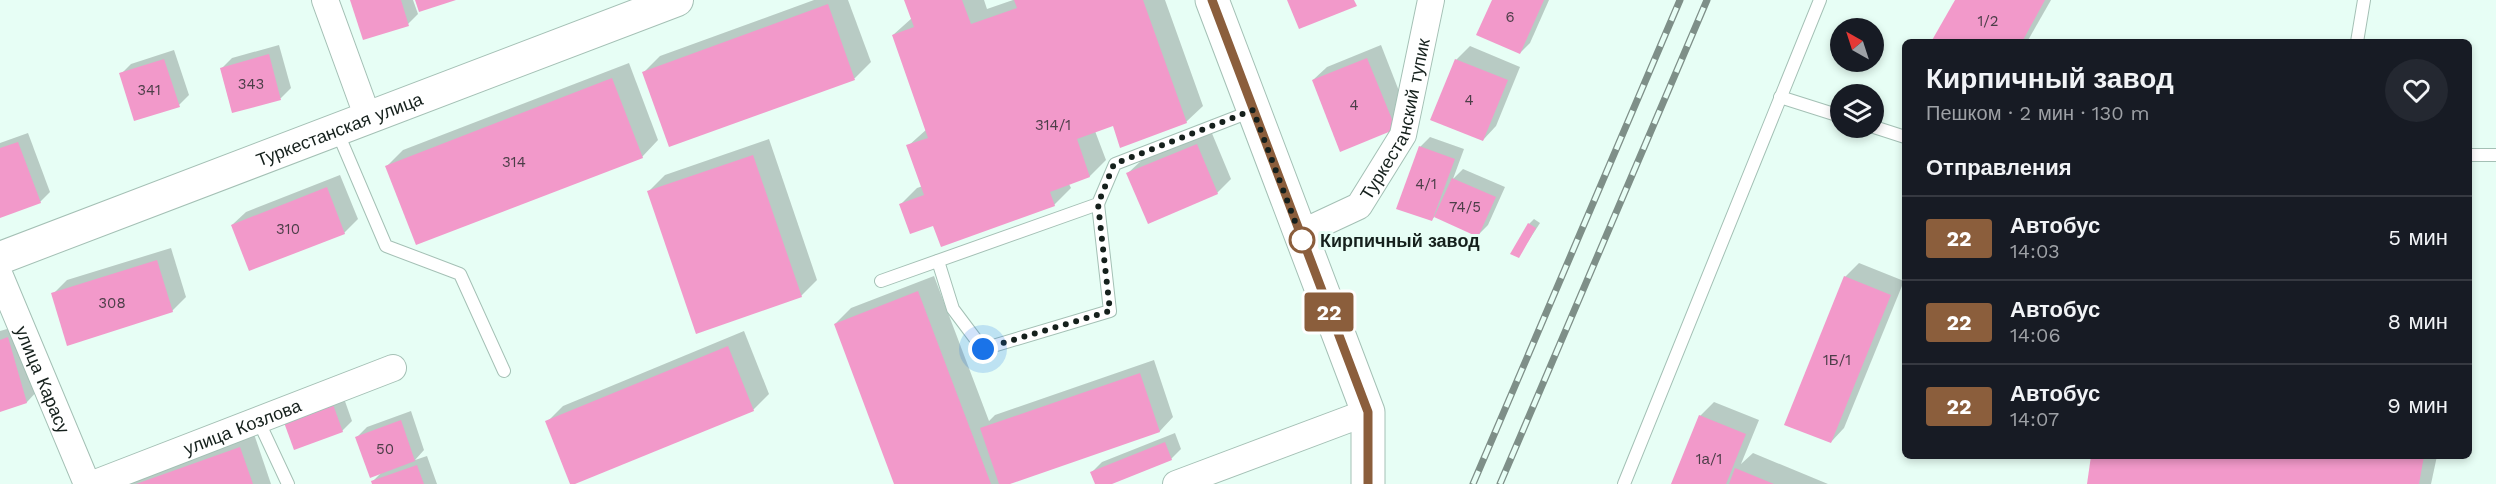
<!DOCTYPE html>
<html lang="ru">
<meta charset="utf-8">
<style>
:root{--surface:#171b24;--page:#242831;--text:#f1f3f6;--muted:#9ea1a6;--line:#363941}
body{margin:0;font-family:"Work Sans",sans-serif;background:var(--page);color:var(--text);height:100vh;display:flex;flex-direction:column;font-size:22px;white-space:nowrap}
*{box-sizing:border-box;margin:0}
p{font-size:20px;color:var(--muted)}
.icon{flex:none;width:33px;height:33px;fill:none;stroke:currentColor;stroke-width:2;stroke-linecap:round;stroke-linejoin:round}
.map{position:relative;flex:1;overflow:hidden}
.side{position:absolute;left:1902px;top:39px;width:570px;height:420px;display:flex;flex-direction:column;background:var(--surface);border-radius:9px;box-shadow:0 3px 9px #0003}
.side>*{flex:none}
.badge{padding:0 12px;border-radius:4px;font-size:21px;line-height:39px}
.needle{width:39px;rotate:321deg}
.buttons{position:absolute;left:1830px;top:18px;display:grid;gap:12px}
.buttons a{display:grid;place-items:center;width:54px;height:54px;border-radius:50%;background:var(--surface);box-shadow:0 3px 9px #0003;font-size:30px}
.you{position:absolute;width:30px;height:30px;margin:-15px;border:4px solid #fff;border-radius:50%;background:#1a73e8;box-shadow:0 0 0 9px #1a73e833}
.map>.badge{position:absolute;translate:-50% -50%;box-shadow:0 0 0 3px #fff}
h2{padding:0 24px;font-size:22px;line-height:54px}
.round{display:grid;place-items:center;flex:none;width:63px;height:63px;border-radius:32px;background:var(--page)}
.overview{display:flex;align-items:center;justify-content:space-between;height:102px;padding:0 24px}
h1{font-size:28px;font-weight:800;line-height:45px}
ul{padding:0;list-style:none}
li{display:flex;align-items:center;gap:18px;height:84px;padding:0 24px;border-top:2px solid var(--line)}
li div{flex:1}
li b{display:block;font-size:22px}
li em{font-style:normal}
li .badge{min-width:66px;font-weight:700;text-align:center}
.map>svg:first-child{display:block}
.shadow{fill:#0003}
.building{fill:#f299ca}
.lines{fill:none;stroke-linecap:round;stroke-linejoin:round}
.service-casing{stroke:#a4c0b5;stroke-width:14}
.minor-casing{stroke:#a4c0b5;stroke-width:28}
.tertiary-casing{stroke:#a4c0b5;stroke-width:34}
.secondary-casing{stroke:#a4c0b5;stroke-width:35}
.service{stroke:#fff;stroke-width:12}
.minor{stroke:#fff;stroke-width:26}
.tertiary{stroke:#fff;stroke-width:32}
.secondary{stroke:#fff;stroke-width:33}
.rail-casing{stroke:#7e8f88;stroke-width:7}
.rail{stroke:#e7fef5;stroke-width:4.5;stroke-dasharray:14;stroke-linecap:butt}
.line-casing{stroke:#fff;stroke-width:14}
.line{stroke:#8b5e3c;stroke-width:9}
.walk{stroke:#15201c;stroke-width:6;stroke-dasharray:0 10.8}
.stop-dot{fill:#fff;stroke:#8b5e3c;stroke-width:3}
.labels{text-anchor:middle;dominant-baseline:central;stroke-width:6;stroke-linejoin:round;paint-order:stroke}
.number-label{font-size:15px;fill:#4c3e48}
.street-label{font-size:18px;fill:#15201c;stroke:#e7fef5}
.stop-label{font-size:18px;font-weight:bold;fill:#15201c;stroke:#e7fef5;text-anchor:start}
</style>
<div class="map">
<svg width="2496" height="484" viewBox="0 0 2496 484">
<rect width="100%" height="100%" fill="#e7fef5"/>
<g class="shadow">
<path d="M 352,0 L 413,0 L 418,14 L 408,24 Z"/>
<path d="M 814,0 L 848,0 L 871,62 L 855,78 L 670,145 L 644,72 L 660,56 Z"/>
<path d="M 906,0 L 984,0 L 987,9 L 1013,0 L 1165,0 L 1203,106 L 1186,122 L 1114,124 L 1095,131 L 1106,160 L 1090,176 L 1069,184 L 1071,188 L 1054,205 L 933,224 L 901,204 L 917,188 L 923,186 L 908,146 L 927,129 L 893,35 L 912,18 Z"/>
<path d="M 1493,0 L 1549,0 L 1530,43 L 1520,53 Z"/>
<path d="M 1956,0 L 2051,0 L 2027,42 L 1933,42 Z"/>
<path d="M 279,45 L 291,88 L 281,98 L 233,111 L 222,68 L 232,58 Z"/>
<path d="M 1381,45 L 1408,114 L 1395,128 L 1313,80 L 1327,67 Z"/>
<path d="M 1470,46 L 1520,67 L 1496,126 L 1483,140 L 1456,60 Z"/>
<path d="M 174,50 L 189,95 L 179,105 L 121,74 L 131,64 Z"/>
<path d="M 629,63 L 658,140 L 642,157 L 387,166 L 403,150 Z"/>
<path d="M 1211,131 L 1231,179 L 1217,193 L 1128,173 L 1142,160 Z"/>
<path d="M 28,133 L 50,192 L 40,202 L 0,216 L 0,143 Z"/>
<path d="M 1430,137 L 1464,149 L 1453,179 L 1463,169 L 1505,187 L 1488,225 L 1478,235 L 1435,216 L 1432,220 L 1420,147 Z"/>
<path d="M 769,139 L 817,280 L 801,296 L 649,191 L 665,175 Z"/>
<path d="M 340,175 L 358,219 L 344,233 L 232,225 L 246,212 Z"/>
<path d="M 1534,219 L 1540,223 L 1518,257 L 1529,224 Z"/>
<path d="M 171,248 L 186,297 L 172,311 L 53,294 L 67,280 Z"/>
<path d="M 1859,263 L 1904,281 L 1844,428 L 1831,442 L 1845,277 Z"/>
<path d="M 934,276 L 989,421 L 995,415 L 1154,360 L 1173,417 L 1160,431 L 1005,484 L 896,484 L 835,324 L 851,308 Z"/>
<path d="M 21,325 L 40,388 L 27,402 L 0,410 L 0,331 Z"/>
<path d="M 744,331 L 769,394 L 753,410 L 547,422 L 563,406 Z"/>
<path d="M 341,390 L 352,421 L 342,431 L 284,418 Z"/>
<path d="M 1714,402 L 1759,420 L 1741,464 L 1753,453 L 1828,484 L 1673,484 L 1700,416 Z"/>
<path d="M 411,411 L 424,450 L 415,460 L 427,456 L 437,484 L 374,484 L 373,481 L 382,472 L 357,437 L 367,427 Z"/>
<path d="M 1175,433 L 1181,449 L 1171,459 L 1107,484 L 1096,484 L 1092,472 L 1102,462 Z"/>
<path d="M 254,434 L 271,484 L 127,484 Z"/>
<path d="M 2092,456 L 2437,456 L 2431,484 L 2089,484 Z"/>
</g>
<g class="building">
<path d="M 350,0 L 401,0 L 409,26 L 363,40 Z"/>
<path d="M 415,0 L 456,0 L 419,12 Z"/>
<path d="M 904,0 L 962,0 L 971,24 L 1017,8 L 1014,0 L 1143,0 L 1187,123 L 1120,148 L 1113,126 L 1077,139 L 1090,177 L 1050,192 L 1055,206 L 941,247 L 933,226 L 910,234 L 899,204 L 924,195 L 906,145 L 928,138 L 892,35 L 914,27 Z"/>
<path d="M 1287,0 L 1354,0 L 1357,6 L 1299,29 Z"/>
<path d="M 1492,0 L 1544,0 L 1520,54 L 1476,35 Z"/>
<path d="M 1955,0 L 2045,0 L 2022,42 L 1931,42 Z"/>
<path d="M 828,4 L 855,80 L 669,147 L 642,72 Z"/>
<path d="M 269,54 L 281,100 L 232,113 L 220,68 Z"/>
<path d="M 1367,58 L 1396,129 L 1340,152 L 1312,80 Z"/>
<path d="M 164,59 L 180,107 L 134,121 L 119,73 Z"/>
<path d="M 1455,59 L 1508,80 L 1483,141 L 1430,120 Z"/>
<path d="M 612,78 L 643,158 L 416,245 L 385,166 Z"/>
<path d="M 18,142 L 41,203 L 0,218 L 0,148 Z"/>
<path d="M 1197,144 L 1218,194 L 1148,224 L 1126,173 Z"/>
<path d="M 1419,146 L 1455,159 L 1432,221 L 1396,209 Z"/>
<path d="M 753,155 L 802,297 L 696,334 L 647,191 Z"/>
<path d="M 1452,178 L 1496,197 L 1478,237 L 1434,217 Z"/>
<path d="M 327,187 L 345,234 L 249,271 L 231,225 Z"/>
<path d="M 1528,223 L 1536,228 L 1519,258 L 1510,254 Z"/>
<path d="M 157,260 L 173,312 L 67,346 L 51,293 Z"/>
<path d="M 1844,276 L 1891,295 L 1831,443 L 1784,425 Z"/>
<path d="M 918,291 L 991,484 L 894,484 L 834,324 Z"/>
<path d="M 8,337 L 27,403 L 0,412 L 0,340 Z"/>
<path d="M 728,346 L 754,411 L 575,484 L 570,484 L 545,421 Z"/>
<path d="M 1140,373 L 1160,432 L 1010,484 L 999,484 L 980,428 Z"/>
<path d="M 331,399 L 343,432 L 294,450 L 282,417 Z"/>
<path d="M 1699,415 L 1746,434 L 1726,484 L 1671,484 Z"/>
<path d="M 401,420 L 415,461 L 370,478 L 355,437 Z"/>
<path d="M 1165,442 L 1172,460 L 1112,484 L 1095,484 L 1090,472 Z"/>
<path d="M 240,447 L 253,484 L 136,484 Z"/>
<path d="M 2091,456 L 2424,456 L 2419,484 L 2087,484 Z"/>
<path d="M 417,465 L 424,484 L 372,484 L 371,481 Z"/>
<path d="M 1735,468 L 1774,484 L 1729,484 Z"/>
</g>
<g class="lines">
<g class="service-casing">
<g id="service">
<path d="M 2357,42 L 2364,0"/>
<path d="M 1780,97 L 1840,116"/>
<path d="M 1874,127 L 1905,137"/>
<path d="M 337,131 L 386,246 L 460,274 L 504,371"/>
<path d="M 2469,155 L 2496,155"/>
<path d="M 938,261 L 953,309 L 983,349 L 1110,311 L 1098,204"/>
<path d="M 881,281 L 1098,204 L 1115,164 L 1252,111"/>
<path d="M 258,420 L 288,484"/>
<path d="M 1624,484 L 1820,0"/>
</g>
</g>
<g class="minor-casing">
<g id="minor">
<path d="M 325,0 L 368,118"/>
<path id="s1" d="M 1299,234 L 1359,206 L 1403,135 L 1431,0"/>
<path id="s2" d="M 0,276 L 87,484"/>
<path id="s3" d="M 93,484 L 393,368"/>
<path d="M 1176,484 L 1368,412"/>
</g>
</g>
<g class="tertiary-casing">
<g id="tertiary">
<path id="s4" d="M 0,258 L 677,0"/>
</g>
</g>
<g class="secondary-casing">
<path id="secondary" d="M 1212,0 L 1368,412 L 1368,484"/>
</g>
<use href="#service" class="service"/>
<use href="#minor" class="minor"/>
<use href="#tertiary" class="tertiary"/>
<use href="#secondary" class="secondary"/>
<g class="rail-casing">
<g id="rail">
<path d="M 1473,484 L 1680,0"/>
<path d="M 1500,484 L 1707,0"/>
</g>
</g>
<use href="#rail" class="rail"/>
</g>
<g class="lines">
<g class="line-casing">
<path id="line" d="M 1212,0 L 1368,412 L 1368,484"/>
</g>
<use href="#line" class="line"/>
<path class="walk" d="M 983,349 L 1110,311 L 1098,204 L 1114,164 L 1253,110 L 1302,240"/>
</g>
<circle class="stop-dot" cx="1302" cy="240" r="12"/>
<g class="labels">
<g class="number-label">
<text x="1510" y="17">6</text>
<text x="1988" y="21">1/2</text>
<text x="251" y="84">343</text>
<text x="149" y="90">341</text>
<text x="1469" y="100">4</text>
<text x="1354" y="105">4</text>
<text x="1053" y="125">314/1</text>
<text x="514" y="162">314</text>
<text x="1426" y="184">4/1</text>
<text x="1465" y="207">74/5</text>
<text x="288" y="229">310</text>
<text x="112" y="303">308</text>
<text x="1837" y="360">1Б/1</text>
<text x="385" y="449">50</text>
<text x="1709" y="459">1а/1</text>
</g>
<g class="street-label">
<text stroke="none"><textPath href="#s1" startOffset="162">Туркестанский тупик</textPath></text>
<text stroke="none"><textPath href="#s4" startOffset="363">Туркестанская улица</textPath></text>
<text stroke="none"><textPath href="#s2" startOffset="112">улица Карасу</textPath></text>
<text stroke="none"><textPath href="#s3" startOffset="160">улица Козлова</textPath></text>
</g>
<g class="stop-label">
<text x="1320" y="240">Кирпичный завод</text>
</g>
</g>
</svg>
<div class="buttons">
<a><svg class="needle" viewBox="-14 -14 28 28"><path d="M0-13l5 13h-10z" fill="#e53935"/><path d="M0 13l5-13h-10z" fill="#9ea1a6"/></svg></a>
<a><svg class="icon" aria-label="layers" viewBox="0 0 24 24"><path d="M12 4l9 5-9 5-9-5zM3 14l9 5 9-5"/></svg></a>
</div>
<div class="you" style="left:983px;top:349px"></div>
<b class="badge" style="left:1329px;top:312px;background:#8b5e3c;color:#fff">22</b>
<section class="side">
<div class="overview"><div><h1>Кирпичный завод</h1><p>Пешком · 2 мин · 130 m</p></div><a class="round"><svg class="icon" aria-label="heart" viewBox="0 0 24 24"><path d="M12 20l-8-8c-3-5 5-10 8-4 3-6 11-1 8 4z"/></svg></a></div>
<h2>Отправления</h2>
<ul>
<li><span class="badge" style="background:#8b5e3c;color:#fff">22</span><div><b>Автобус</b><p>14:03</p></div><em>5 мин</em></li>
<li><span class="badge" style="background:#8b5e3c;color:#fff">22</span><div><b>Автобус</b><p>14:06</p></div><em>8 мин</em></li>
<li><span class="badge" style="background:#8b5e3c;color:#fff">22</span><div><b>Автобус</b><p>14:07</p></div><em>9 мин</em></li>
</ul>
</section>
</div>
